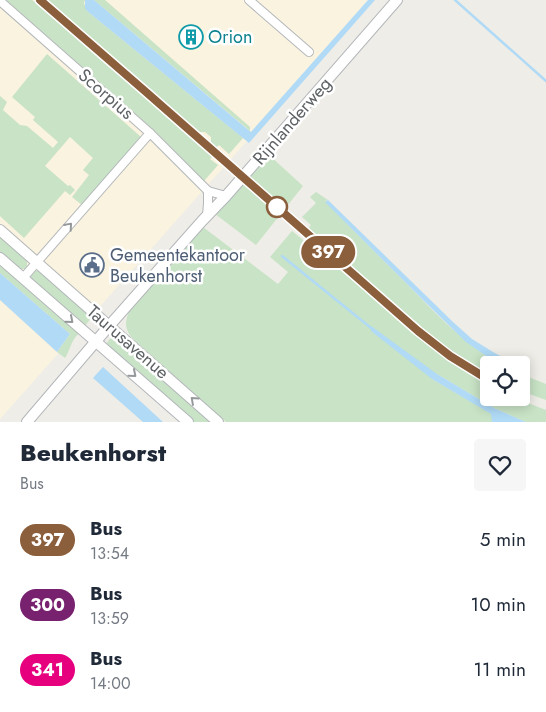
<!DOCTYPE html>
<style>
:root{--surface:#fff;--page:#f6f6f7;--text:#1f2937;--muted:#747a83}
body{margin:0;font-family:Jost,sans-serif;background:var(--page);color:var(--text);height:100vh;display:flex;flex-direction:column;font-size:19px;white-space:nowrap}
*{box-sizing:border-box;margin:0}
p{font-size:16px;color:var(--muted)}
.icon{flex:none;width:28px;height:28px;fill:none;stroke:currentColor;stroke-width:2;stroke-linecap:round;stroke-linejoin:round}
.map{position:relative;height:422px;overflow:hidden}
.side{display:flex;flex-direction:column;background:var(--surface);flex:1}
.side>*{flex:none}
.badge{padding:0 10px;border-radius:16px;font-size:18px;line-height:32px}
.buttons{position:absolute;left:480px;top:356px;display:grid;gap:10px}
.buttons a{display:grid;place-items:center;width:50px;height:50px;border-radius:5px;background:var(--surface);box-shadow:0 2px 12px #0003;font-size:25px}
.map>.badge{position:absolute;translate:-50% -50%;box-shadow:0 0 0 2px #fff}
.round{display:grid;place-items:center;flex:none;width:52px;height:52px;border-radius:5px;background:var(--page)}
.headline{display:flex;align-items:center;justify-content:space-between;height:85px;padding:0 20px}
h1{font-size:24px;font-weight:800;line-height:38px}
ul{padding:0;list-style:none}
li{display:flex;align-items:center;gap:15px;height:65px;padding:0 20px}
li div{flex:1}
li b{display:block;font-size:19px}
li em{font-style:normal}
li .badge{min-width:55px;font-weight:700;text-align:center}
.map>svg:first-child{display:block}
.commercial{fill:#faf3e0}
.green{fill:#c8e3c6}
.water{fill:#b0daf6}
.lines{fill:none;stroke-linecap:round;stroke-linejoin:round}
.stream{stroke:#b0daf6;stroke-width:2.5}
.street-casing{stroke:#b4b7ba;stroke-width:10}
.secondary-casing{stroke:#b3b6ba;stroke-width:12}
.street{stroke:#fff;stroke-width:8}
.secondary{stroke:#fff;stroke-width:10}
.oneway{stroke:#96999b}
.line-casing{stroke:#fff;stroke-width:11}
.line{stroke:#8b5e3c;stroke-width:8}
.stop-dot{fill:#fff;stroke:#8b5e3c;stroke-width:2.5}
.labels{text-anchor:middle;dominant-baseline:central;stroke-width:5;stroke-linejoin:round;paint-order:stroke}
.culture-label{font-size:18px;fill:#0d838f;stroke:#fff;text-anchor:start}
.street-label{font-size:18px;fill:#5e6265;stroke:#fff}
.service-label{font-size:18px;fill:#4e5e75;stroke:#fff;text-anchor:start}
</style>
<div class="map">
<svg width="546" height="422" viewBox="0 0 546 422">
<rect width="100%" height="100%" fill="#efede7"/>
<path class="commercial" d="M 0,0 L 372,0 L 0,419 Z"/>
<g class="green">
<path d="M 6,0 L 32,0 L 48,11 L 213,156 L 210,159 L 218,165 L 204,181 L 156,132 Z"/>
<path d="M 48,0 L 85,0 L 84,3 L 87,11 L 243,138 L 229,154 L 219,145 L 216,148 L 211,143 L 211,137 L 205,132 L 199,132 Z"/>
<path d="M 94,0 L 105,0 L 250,127 L 250,131 Z"/>
<path d="M 47,54 L 141,137 L 140,138 L 141,139 L 82,205 L 72,197 L 89,175 L 83,170 L 93,158 L 70,137 L 45,166 L 68,186 L 70,185 L 75,190 L 70,195 L 65,191 L 24,238 L 0,216 L 0,96 L 7,102 L 3,110 L 20,125 L 27,126 L 53,148 L 58,142 L 33,120 L 35,117 L 12,97 Z"/>
<path d="M 269,155 L 303,186 L 256,245 L 215,214 Z"/>
<path d="M 316,192 L 328,200 L 325,201 C 352,229 379,256 406,283 C 435,313 465,345 502,365 L 489,365 L 489,375 L 442,345 L 308,229 L 311,225 L 302,217 L 316,203 L 310,197 Z"/>
<path d="M 203,227 L 278,284 L 288,272 L 270,257 L 292,231 L 371,295 L 432,348 L 481,381 L 489,385 L 489,398 L 515,398 L 546,410 L 546,422 L 526,422 L 494,408 L 437,374 L 432,379 L 492,414 L 492,422 L 226,422 L 133,339 C 124,329 125,322 129,311 Z"/>
<path d="M 0,235 L 27,259 L 27,266 L 25,269 L 17,269 L 0,253 Z"/>
<path d="M 0,263 L 79,333 C 70,342 71,349 65,358 L 57,352 L 70,334 L 0,273 Z"/>
<path d="M 35,271 L 38,271 L 41,272 L 92,317 L 84,327 L 31,279 L 31,276 Z"/>
<path d="M 113,335 L 210,422 L 193,422 L 109,350 L 106,344 Z"/>
<path d="M 521,374 L 546,384 L 546,400 L 521,391 Z"/>
</g>
<g class="water">
<path d="M 85,0 L 94,0 L 100,5 L 246,128 L 251,132 L 368,0 L 375,0 L 249,143 L 87,11 L 85,8 Z"/>
<path d="M 328,200 L 453,322 L 472,339 L 493,352 L 517,365 L 502,365 L 489,358 L 466,342 L 424,301 L 325,202 Z"/>
<path d="M 0,273 L 70,334 L 57,352 L 0,300 Z"/>
<path d="M 371,326 L 437,374 L 494,408 L 526,422 L 492,422 L 491,414 L 432,379 L 371,331 Z"/>
<path d="M 103,367 L 163,422 L 143,422 L 93,378 Z"/>
</g>
<g class="lines">
<g class="stream">
<path d="M 455,0 L 546,81"/>
<path d="M 282,256 L 371,328"/>
</g>
<g class="street-casing">
<g id="street">
<path d="M 249,0 L 309,52"/>
<path d="M 0,1 L 150,133 L 208,191 L 226,196"/>
<path d="M 207,216 L 208,203 L 208,191"/>
<path d="M 23,278 L 150,133"/>
</g>
</g>
<g class="secondary-casing">
<g id="secondary">
<path d="M 0,230 L 218,422"/>
<path d="M 0,258 L 188,422"/>
<path d="M 27,422 L 109,326 L 202,221 L 226,196 L 397,0"/>
</g>
</g>
<use href="#street" class="street"/>
<use href="#secondary" class="secondary"/>
</g>
<defs><path id="oneway-chevron" d="M-2-3.5L2.5 0L-2 3.5" fill="none" stroke-width="1.6" stroke-linecap="round" stroke-linejoin="round" transform="scale(1.25)"/></defs>
<g class="oneway">
<use href="#oneway-chevron" transform="translate(69 226) rotate(-49)"/>
<use href="#oneway-chevron" transform="translate(70 320) rotate(41)"/>
<use href="#oneway-chevron" transform="translate(133 374) rotate(41)"/>
<use href="#oneway-chevron" transform="translate(194 400) rotate(-138)"/>
</g>
<g class="lines">
<g class="line-casing">
<path id="line" d="M 40,0 L 146,92 L 418,331 L 450,356 L 489,380"/>
</g>
<use href="#line" class="line"/>
</g>
<defs>
<g id="building-ring" transform="scale(1.25)"><circle r="9.5" fill="#fff" stroke="#0f9aa8" stroke-width="1.5"/><path d="M-4-6H4V6H1V3H-1V6H-4ZM-2.5-4.3h1.7v1.8h-1.7ZM.8-4.3h1.7v1.8H.8ZM-2.5-1h1.7V.8h-1.7ZM.8-1h1.7V.8H.8Z" fill="#0f9aa8"/></g>
<g id="civic-ring" transform="scale(1.25)"><circle r="9.5" fill="#fff" stroke="#5c6f8a" stroke-width="1.5"/><path d="M-.6-6.5H3V-4.5H.6V-3L4-1V1h2V6H-6V1h2V-1L-.6-3ZM-1.2 2.5V6h2.4V2.5Z" fill="#5c6f8a"/></g>
</defs>
<g fill-rule="evenodd">
<use href="#building-ring" x="191" y="37"/>
<use href="#civic-ring" x="92" y="265"/>
</g>
<circle class="stop-dot" cx="277" cy="207" r="10"/>
<g class="labels">
<g class="culture-label">
<text x="208" y="37">Orion</text>
</g>
<g class="street-label">
<text transform="translate(106 94) rotate(41)">Scorpius</text>
<text transform="translate(292 121) rotate(-49)">Rijnlanderweg</text>
<text transform="translate(128 342) rotate(41)">Taurusavenue</text>
</g>
<g class="service-label">
<text x="110" y="255">Gemeentekantoor<tspan x="110" dy="21">Beukenhorst</tspan></text>
</g>
</g>
</svg>
<div class="buttons">
<a><svg class="icon" aria-label="locate" viewBox="0 0 24 24"><circle cx="12" cy="12" r="6"/><path d="M12 2v4M12 18v4M2 12h4M18 12h4"/></svg></a>
</div>
<b class="badge" style="left:328px;top:252px;background:#8b5e3c;color:#fff">397</b>
</div>
<section class="side">
<div class="headline"><div><h1>Beukenhorst</h1><p>Bus</p></div><a class="round"><svg class="icon" aria-label="heart" viewBox="0 0 24 24"><path d="M12 20l-8-8c-3-5 5-10 8-4 3-6 11-1 8 4z"/></svg></a></div>
<ul>
<li><span class="badge" style="background:#8b5e3c;color:#fff">397</span><div><b>Bus</b><p>13:54</p></div><em>5 min</em></li>
<li><span class="badge" style="background:#77216f;color:#fff">300</span><div><b>Bus</b><p>13:59</p></div><em>10 min</em></li>
<li><span class="badge" style="background:#e6007e;color:#fff">341</span><div><b>Bus</b><p>14:00</p></div><em>11 min</em></li>
</ul>
</section>
